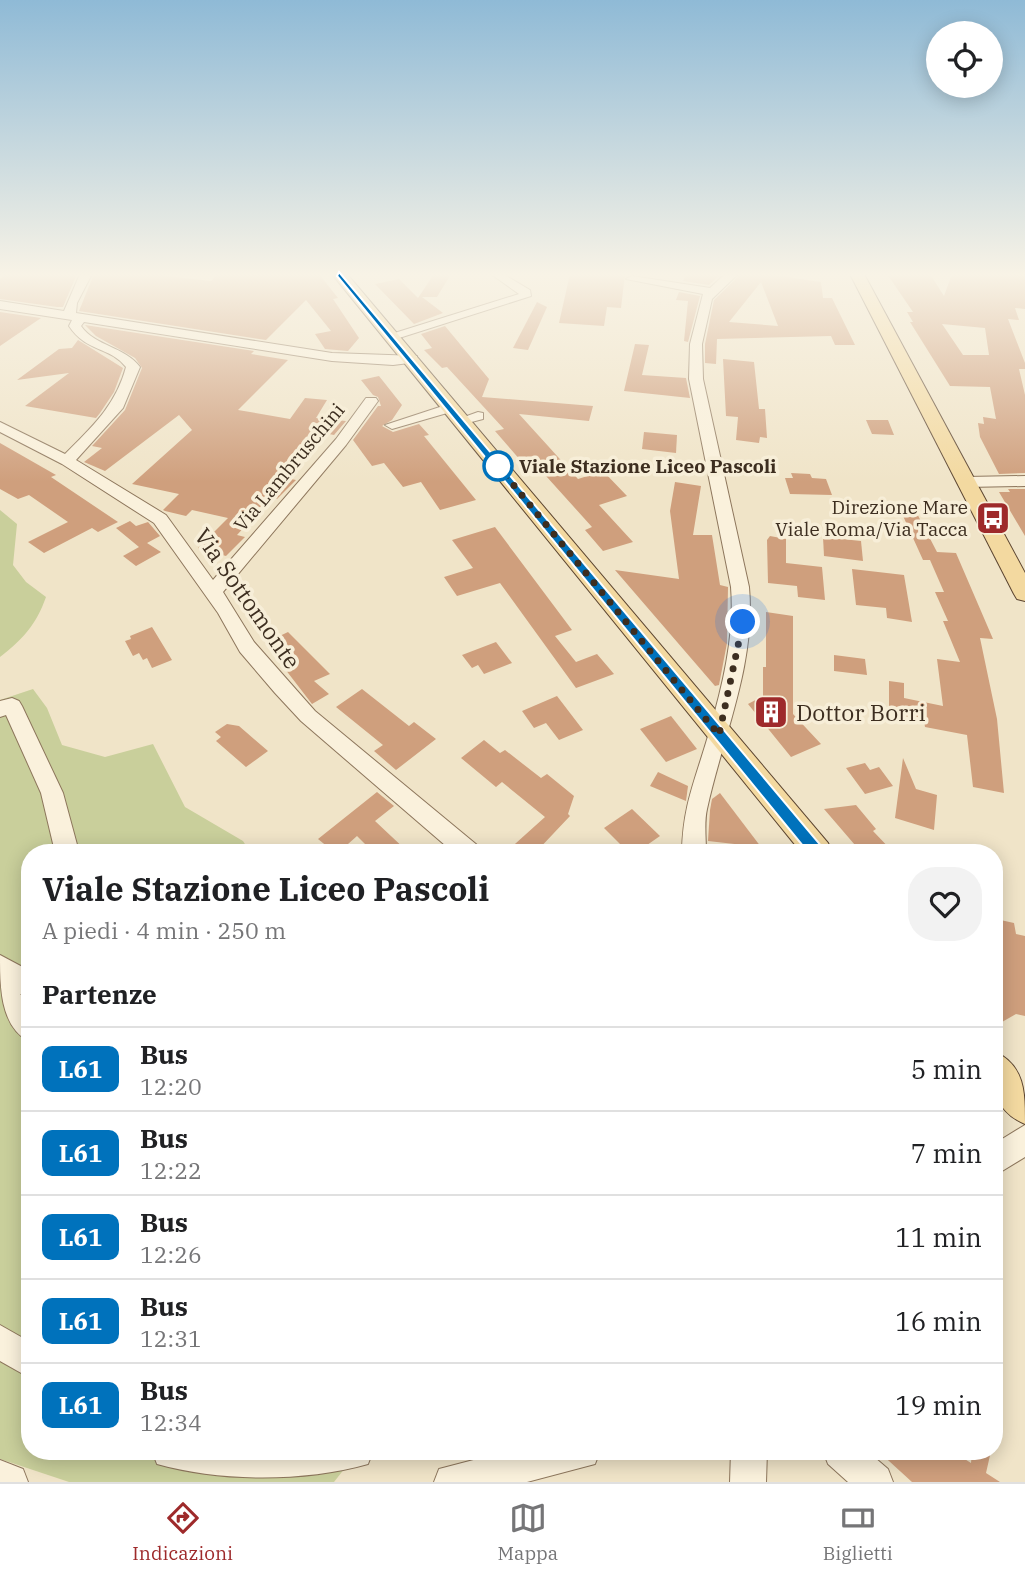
<!DOCTYPE html>
<html lang="it">
<meta charset="utf-8">
<style>
:root{--surface:#fff;--page:#f2f2f2;--text:#202124;--muted:#757577;--line:#e0e0e0;--accent:#9e2a2b}
body{margin:0;font-family:"IBM Plex Serif",serif;background:var(--page);color:var(--text);height:100vh;display:flex;flex-direction:column;font-size:26px;white-space:nowrap}
*{box-sizing:border-box;margin:0}
p{font-size:23px;color:var(--muted)}
.icon{flex:none;width:38px;height:38px;fill:none;stroke:currentColor;stroke-width:2;stroke-linecap:round;stroke-linejoin:round}
.map{position:relative;flex:1;overflow:hidden}
.panel{position:absolute;left:21px;top:844px;width:982px;height:616px;display:flex;flex-direction:column;background:var(--surface);border-radius:28px;box-shadow:0 4px 18px #0003}
.panel>*{flex:none}
.badge{padding:0 14px;border-radius:10px;font-size:24px;line-height:46px}
.tools{position:absolute;left:926px;top:21px;display:grid;gap:14px}
.tools a{display:grid;place-items:center;width:77px;height:77px;border-radius:50%;background:var(--surface);box-shadow:0 4px 18px #0003;font-size:35px}
.you{position:absolute;width:35px;height:35px;margin:-18px;border:5px solid #fff;border-radius:50%;background:#1a73e8;box-shadow:0 0 0 10px #1a73e833}
.map>.badge{position:absolute;translate:-50% -50%;box-shadow:0 0 0 4px #fff}
h2{padding:0 21px;font-size:26px;line-height:63px}
.round{display:grid;place-items:center;flex:none;width:74px;height:74px;border-radius:28px;background:var(--page)}
.head{display:flex;align-items:center;justify-content:space-between;height:119px;padding:0 21px}
h1{font-size:33px;font-weight:700;line-height:52px}
ul{padding:0;list-style:none}
li{display:flex;align-items:center;gap:21px;height:84px;padding:0 21px;border-top:2px solid var(--line)}
li div{flex:1}
li b{display:block;font-size:26px}
li em{font-style:normal}
li .badge{min-width:77px;font-weight:700;text-align:center}
.tabs{display:flex;justify-content:space-around;align-items:center;height:98px;border-top:2px solid var(--line);background:var(--surface);font-size:19px;color:var(--muted)}
.tabs a{display:grid;justify-items:center;gap:4px}
.tabs .active{color:var(--accent)}
.map>svg:first-child{display:block}
.green{fill:#c9cf9b}
.building{fill:#cf9f7d;fill-rule:evenodd}
.lines{fill:none;stroke-linecap:round;stroke-linejoin:round}
.minor-casing{stroke:#8d765c;stroke-width:2}
.major-casing{stroke:#5b4430;stroke-width:2}
.minor{fill:#faf1dc;fill-rule:evenodd}
.major{fill:#f3d9a0;fill-rule:evenodd}
.line{fill:#0072bc;stroke:#fff;stroke-width:2}
.walk{stroke:#3d2e20;stroke-width:7;stroke-dasharray:0 12.6}
.stop-dot{fill:#fff;stroke:#0072bc;stroke-width:3.5}
.labels{text-anchor:middle;dominant-baseline:central;stroke-width:7;stroke-linejoin:round;paint-order:stroke}
.far-stop-label{font-size:19px;font-weight:bold;fill:#3d2e20;stroke:#f7eed8;text-anchor:start}
.far-street-label{font-size:19px;fill:#3d2e20;stroke:#f7eed8}
.far-poi-label{font-size:19px;fill:#3d2e20;stroke:#f7eed8;text-anchor:end}
.street-label{font-size:23px;fill:#3d2e20;stroke:#f7eed8}
.poi-label{font-size:23px;fill:#3d2e20;stroke:#f7eed8;text-anchor:start}
</style>
<div class="map">
<svg width="1025" height="1482" viewBox="0 0 1025 1482">
<rect width="100%" height="100%" fill="#f0e4c8"/>
<g class="green">
<path d="M 0,510 L 17,524 L 13,565 L 26,582 L 46,597 C 36,625 23,639 0,657 Z"/>
<path d="M 33,689 L 47,708 L 62,745 L 105,757 L 153,744 L 185,807 L 243,841 L 250,852 L 30,852 L 30,1451 L 345,1451 L 345,1468 L 334,1482 L 69,1482 L 0,1459 L 0,700 Z"/>
</g>
<g class="building">
<path d="M 7,274 L 77,274 L 63,307 L 57,307 L 0,299 L 0,279 Z"/>
<path d="M 94,274 L 167,274 L 165,276 L 211,281 L 218,274 L 319,274 L 338,298 L 333,299 L 359,338 L 348,351 L 325,349 L 315,334 L 331,331 L 306,300 L 266,340 L 79,311 Z"/>
<path d="M 434,274 L 451,274 L 437,297 L 422,297 L 443,313 L 414,324 L 375,284 L 399,279 L 418,298 Z"/>
<path d="M 570,274 L 625,274 L 621,308 L 607,307 L 604,326 L 559,323 Z"/>
<path d="M 686,274 L 721,274 L 709,285 L 683,281 Z"/>
<path d="M 741,274 L 767,274 L 821,282 L 823,298 L 832,298 L 855,345 L 835,345 L 831,336 L 717,339 L 716,364 L 705,363 L 705,344 L 714,300 ZM 761,282 L 778,326 L 729,322 Z"/>
<path d="M 887,274 L 930,274 L 944,296 L 952,274 L 1025,274 L 1025,309 L 1015,308 L 1019,320 L 1008,319 L 1025,363 L 1025,369 L 1019,369 L 1025,395 L 1025,473 L 999,474 L 980,437 L 978,423 L 984,424 L 983,417 L 996,419 L 990,387 L 950,386 L 910,322 L 913,322 L 907,312 L 913,312 ZM 942,324 L 985,328 L 989,355 L 963,355 Z"/>
<path d="M 679,292 L 700,296 L 688,342 L 684,341 L 688,301 L 676,300 Z"/>
<path d="M 537,302 L 547,307 L 528,350 L 513,348 Z"/>
<path d="M 0,312 L 41,318 L 0,346 Z"/>
<path d="M 85,325 L 254,351 L 251,354 L 288,360 L 238,410 L 290,419 L 305,398 L 327,400 L 316,418 L 346,421 L 334,435 L 324,433 L 286,478 L 296,480 L 277,499 L 271,498 L 237,535 L 245,537 L 226,556 L 198,548 L 228,518 L 192,510 L 186,516 L 165,511 L 163,510 L 179,494 L 132,484 L 192,430 L 179,415 L 105,471 L 84,462 L 102,448 L 92,446 L 125,410 L 142,368 L 135,358 L 96,336 Z"/>
<path d="M 445,326 L 489,379 L 482,397 L 593,406 L 589,421 L 519,414 L 578,479 L 603,471 L 627,496 L 599,505 L 633,542 L 603,551 L 585,530 L 592,527 L 537,466 L 528,469 L 495,431 L 504,429 L 447,367 L 442,368 L 424,350 L 432,348 L 421,334 Z"/>
<path d="M 78,340 L 123,368 L 114,392 L 100,413 L 96,418 L 25,406 L 69,373 L 17,380 L 59,349 L 72,348 Z"/>
<path d="M 635,344 L 649,345 L 642,375 L 686,378 L 690,398 L 624,391 Z"/>
<path d="M 723,359 L 754,362 L 759,409 L 765,409 L 767,438 L 760,437 L 759,443 L 736,440 L 738,417 L 726,416 Z"/>
<path d="M 379,376 L 402,405 L 392,420 L 382,426 L 393,432 L 419,424 L 429,435 L 424,436 L 476,500 L 440,510 L 421,482 L 403,487 L 384,463 L 372,466 L 353,440 L 378,406 L 381,406 L 378,397 L 373,395 L 361,380 Z"/>
<path d="M 866,420 L 888,420 L 894,435 L 872,434 Z"/>
<path d="M 644,432 L 677,435 L 676,453 L 642,449 Z"/>
<path d="M 0,443 L 56,475 L 51,477 L 118,522 L 98,532 L 92,528 L 44,553 L 28,542 L 68,522 L 29,495 L 18,499 L 0,489 Z"/>
<path d="M 791,473 L 810,474 L 812,478 L 826,479 L 832,495 L 790,494 L 785,478 L 793,478 Z"/>
<path d="M 675,482 L 701,486 L 693,535 L 712,535 L 720,585 L 728,587 L 727,643 L 719,685 L 715,686 L 615,570 L 679,579 L 670,511 Z"/>
<path d="M 1008,489 L 1025,489 L 1025,536 L 999,492 L 1010,492 Z"/>
<path d="M 911,502 L 937,552 L 956,553 L 993,639 L 980,638 L 997,719 L 1004,793 L 973,787 L 967,735 L 925,727 L 924,720 L 889,713 L 889,681 L 904,683 L 904,698 L 943,706 L 937,659 L 960,662 L 943,621 L 948,621 L 935,592 L 944,592 L 930,560 L 923,560 L 899,507 Z"/>
<path d="M 130,521 L 136,526 L 148,522 L 160,536 L 147,543 L 161,552 L 136,566 L 123,556 L 139,547 L 116,528 Z"/>
<path d="M 495,527 L 572,630 L 555,636 L 576,662 L 597,654 L 614,674 L 576,688 L 500,583 L 457,596 L 444,577 L 473,568 L 452,540 Z"/>
<path d="M 770,536 L 786,539 L 786,563 L 822,567 L 825,600 L 798,597 L 797,586 L 768,583 L 767,540 Z"/>
<path d="M 823,537 L 861,541 L 863,561 L 824,556 Z"/>
<path d="M 852,569 L 904,575 L 912,622 L 887,618 L 886,608 L 856,605 Z"/>
<path d="M 766,612 L 793,616 L 793,714 L 821,744 L 791,757 L 748,704 L 763,696 L 763,667 L 766,667 Z"/>
<path d="M 152,627 L 172,660 L 152,668 L 147,658 L 143,660 L 139,653 L 133,656 L 125,641 L 131,639 L 130,636 Z"/>
<path d="M 288,632 L 330,674 L 314,681 L 329,694 L 312,704 L 265,643 Z"/>
<path d="M 496,642 L 512,663 L 484,674 L 478,665 L 472,668 L 462,655 Z"/>
<path d="M 834,655 L 865,659 L 867,675 L 834,671 Z"/>
<path d="M 362,689 L 409,726 L 414,722 L 436,739 L 396,770 L 374,751 L 383,745 L 336,707 Z"/>
<path d="M 557,696 L 583,730 L 559,740 L 546,723 L 534,728 L 522,711 Z"/>
<path d="M 671,716 L 697,749 L 666,762 L 640,729 Z"/>
<path d="M 227,724 L 239,726 L 268,751 L 246,767 L 216,741 L 221,737 L 215,732 Z"/>
<path d="M 484,740 L 500,753 L 505,750 L 541,778 L 547,774 L 574,796 L 568,814 L 570,816 L 536,852 L 506,852 L 545,817 L 502,782 L 496,787 L 461,758 Z"/>
<path d="M 903,758 L 916,789 L 937,795 L 934,830 L 895,818 Z"/>
<path d="M 865,763 L 870,770 L 879,767 L 893,786 L 865,794 L 846,768 Z"/>
<path d="M 658,772 L 688,786 L 686,801 L 650,786 Z"/>
<path d="M 377,792 L 394,806 L 375,821 L 408,852 L 373,852 L 357,836 L 339,852 L 334,852 L 318,839 Z"/>
<path d="M 720,793 L 761,847 L 708,841 L 710,810 L 712,799 Z"/>
<path d="M 856,805 L 876,829 L 873,831 L 893,852 L 861,852 L 824,809 Z"/>
<path d="M 632,809 L 660,836 L 637,852 L 628,852 L 604,828 Z"/>
<path d="M 996,919 L 1014,923 L 1016,934 L 1025,936 L 1025,1016 L 1016,1014 L 1002,1022 L 994,1013 L 994,960 L 1002,969 Z"/>
<path d="M 878,1451 L 952,1451 L 971,1463 L 972,1451 L 991,1451 L 986,1473 L 1000,1482 L 912,1482 Z"/>
</g>
<g class="lines">
<g class="minor-casing">
<g id="minor">
<path d="M 80,274 L 92,274 L 77,303 L 76,313 L 332,353 L 417,356 L 417,362 L 393,365 L 332,361 L 84,322 L 81,326 C 96,347 124,346 140,367 L 123,408 L 76,460 L 166,515 L 213,580 L 336,439 L 366,398 L 376,398 L 378,401 L 346,445 L 223,592 L 254,642 L 315,711 L 477,845 L 481,852 L 453,852 L 301,721 L 275,693 L 240,652 L 218,613 L 154,523 L 62,464 L 0,432 L 0,422 L 65,454 C 92,427 116,405 126,367 C 109,346 87,353 69,326 L 72,320 L 0,309 L 0,301 L 64,311 Z"/>
<path d="M 491,274 L 503,274 L 530,290 L 531,296 L 396,339 L 385,336 L 519,294 Z"/>
<path d="M 725,274 L 738,274 L 712,299 L 702,344 L 703,379 L 749,587 C 756,665 723,735 707,809 C 704,822 706,838 706,852 L 682,852 C 683,805 695,781 708,736 C 722,689 735,636 731,587 L 689,379 L 690,344 L 703,294 L 626,279 L 632,276 L 710,288 Z"/>
<path d="M 449,404 L 456,408 L 454,411 L 392,429 L 385,425 Z"/>
<path d="M 478,412 L 483,413 L 483,419 L 460,425 L 453,421 Z"/>
<path d="M 1025,476 L 1025,486 L 966,487 L 958,482 L 966,477 Z"/>
<path d="M 12,698 L 19,701 L 22,706 L 63,793 L 79,852 L 55,852 L 41,793 L 6,715 L 0,717 L 0,701 Z"/>
<path d="M 0,955 L 30,971 L 30,998 L 20,994 L 30,1007 L 30,1042 C 0,1027 0,987 0,955 Z"/>
<path d="M 1025,1125 L 1025,1157 L 994,1176 L 994,1144 Z"/>
<path d="M 0,1325 L 30,1342 L 30,1378 L 0,1361 Z"/>
<path d="M 152,1451 L 373,1451 L 368,1464 C 304,1482 221,1482 157,1464 Z"/>
<path d="M 508,1451 L 600,1451 L 595,1464 L 527,1482 L 434,1482 L 439,1469 Z"/>
<path d="M 731,1451 L 767,1451 L 766,1482 L 730,1482 Z"/>
<path d="M 823,1451 L 867,1451 L 888,1469 L 893,1482 L 848,1482 L 828,1464 Z"/>
<path d="M 0,1460 L 23,1469 L 28,1482 L 0,1482 Z"/>
</g>
</g>
<g class="major-casing">
<g id="major">
<path d="M 332,274 L 347,274 L 828,843 L 832,852 L 801,852 Z"/>
<path d="M 850,274 L 864,274 L 1025,573 L 1025,601 L 1017,599 L 1014,594 Z"/>
<path d="M 994,1051 C 1025,1066 1025,1091 1025,1124 C 990,1109 994,1083 994,1051 Z"/>
</g>
</g>
<use href="#minor" class="minor"/>
<use href="#major" class="major"/>
</g>
<linearGradient id="sky" x2="0" y2="1"><stop stop-color="#8fbad6"/><stop offset="0.57" stop-color="#f8f3e6"/><stop offset="1" stop-color="#f8f3e6" stop-opacity="0"/></linearGradient>
<rect width="1025" height="482" fill="url(#sky)"/>
<path class="line" d="M 339,272 L 823,848 L 823,857 L 812,857 L 337,276 Z"/>
<g class="lines">
<path class="walk" d="M 498,466 L 719,735 L 743,622"/>
</g>
<defs>
<g id="bus-square" transform="scale(1.75)"><rect x="-9" y="-9" width="18" height="18" rx="4" fill="#9e2a2b" stroke="#f7eed8"/><path d="M-5-6H5V4H4V6H2V4H-2V6H-4V4H-5ZM-3.5-4V0h7V-4ZM-3.5 1.2v1.5H-2V1.2ZM2 1.2v1.5H3.5V1.2Z" fill="#fff"/></g>
<g id="building-square" transform="scale(1.75)"><rect x="-9" y="-9" width="18" height="18" rx="4" fill="#9e2a2b" stroke="#f7eed8"/><path d="M-4-6H4V6H1V3H-1V6H-4ZM-2.5-4.3h1.7v1.8h-1.7ZM.8-4.3h1.7v1.8H.8ZM-2.5-1h1.7V.8h-1.7ZM.8-1h1.7V.8H.8Z" fill="#fff"/></g>
</defs>
<g fill-rule="evenodd">
<use href="#bus-square" x="993" y="518"/>
<use href="#building-square" x="771" y="712"/>
</g>
<circle class="stop-dot" cx="498" cy="466" r="14"/>
<g class="labels">
<g class="far-stop-label">
<text x="519" y="466">Viale Stazione Liceo Pascoli</text>
</g>
<g class="far-street-label">
<text transform="translate(289 467) rotate(-50)">Via Lambruschini</text>
</g>
<g class="far-poi-label">
<text x="968" y="507">Direzione Mare<tspan x="968" dy="22">Viale Roma/Via Tacca</tspan></text>
</g>
<g class="street-label">
<text transform="translate(248 598) rotate(55)">Via Sottomonte</text>
</g>
<g class="poi-label">
<text x="796" y="712">Dottor Borri</text>
</g>
</g>
</svg>
<div class="tools">
<a><svg class="icon" aria-label="locate" viewBox="0 0 24 24"><circle cx="12" cy="12" r="6"/><path d="M12 2v4M12 18v4M2 12h4M18 12h4"/></svg></a>
</div>
<div class="you" style="left:743px;top:622px"></div>
<section class="panel">
<div class="head"><div><h1>Viale Stazione Liceo Pascoli</h1><p>A piedi · 4 min · 250 m</p></div><a class="round"><svg class="icon" aria-label="heart" viewBox="0 0 24 24"><path d="M12 20l-8-8c-3-5 5-10 8-4 3-6 11-1 8 4z"/></svg></a></div>
<h2>Partenze</h2>
<ul>
<li><span class="badge" style="background:#0072bc;color:#fff">L61</span><div><b>Bus</b><p>12:20</p></div><em>5 min</em></li>
<li><span class="badge" style="background:#0072bc;color:#fff">L61</span><div><b>Bus</b><p>12:22</p></div><em>7 min</em></li>
<li><span class="badge" style="background:#0072bc;color:#fff">L61</span><div><b>Bus</b><p>12:26</p></div><em>11 min</em></li>
<li><span class="badge" style="background:#0072bc;color:#fff">L61</span><div><b>Bus</b><p>12:31</p></div><em>16 min</em></li>
<li><span class="badge" style="background:#0072bc;color:#fff">L61</span><div><b>Bus</b><p>12:34</p></div><em>19 min</em></li>
</ul>
</section>
</div>
<nav class="tabs">
<a class="active"><svg class="icon" aria-label="directions" viewBox="0 0 24 24"><path d="M12 3l9 9-9 9-9-9zM9 14v-3h6M13 9l2 2-2 2"/></svg>Indicazioni</a>
<a><svg class="icon" aria-label="map" viewBox="0 0 24 24"><path d="M3 6l6-2 6 2 6-2v14l-6 2-6-2-6 2zM9 4v14M15 6v14"/></svg>Mappa</a>
<a><svg class="icon" aria-label="tickets" viewBox="0 0 24 24"><path d="M3 7h18v10H3zM15 7v10"/></svg>Biglietti</a>
</nav>
